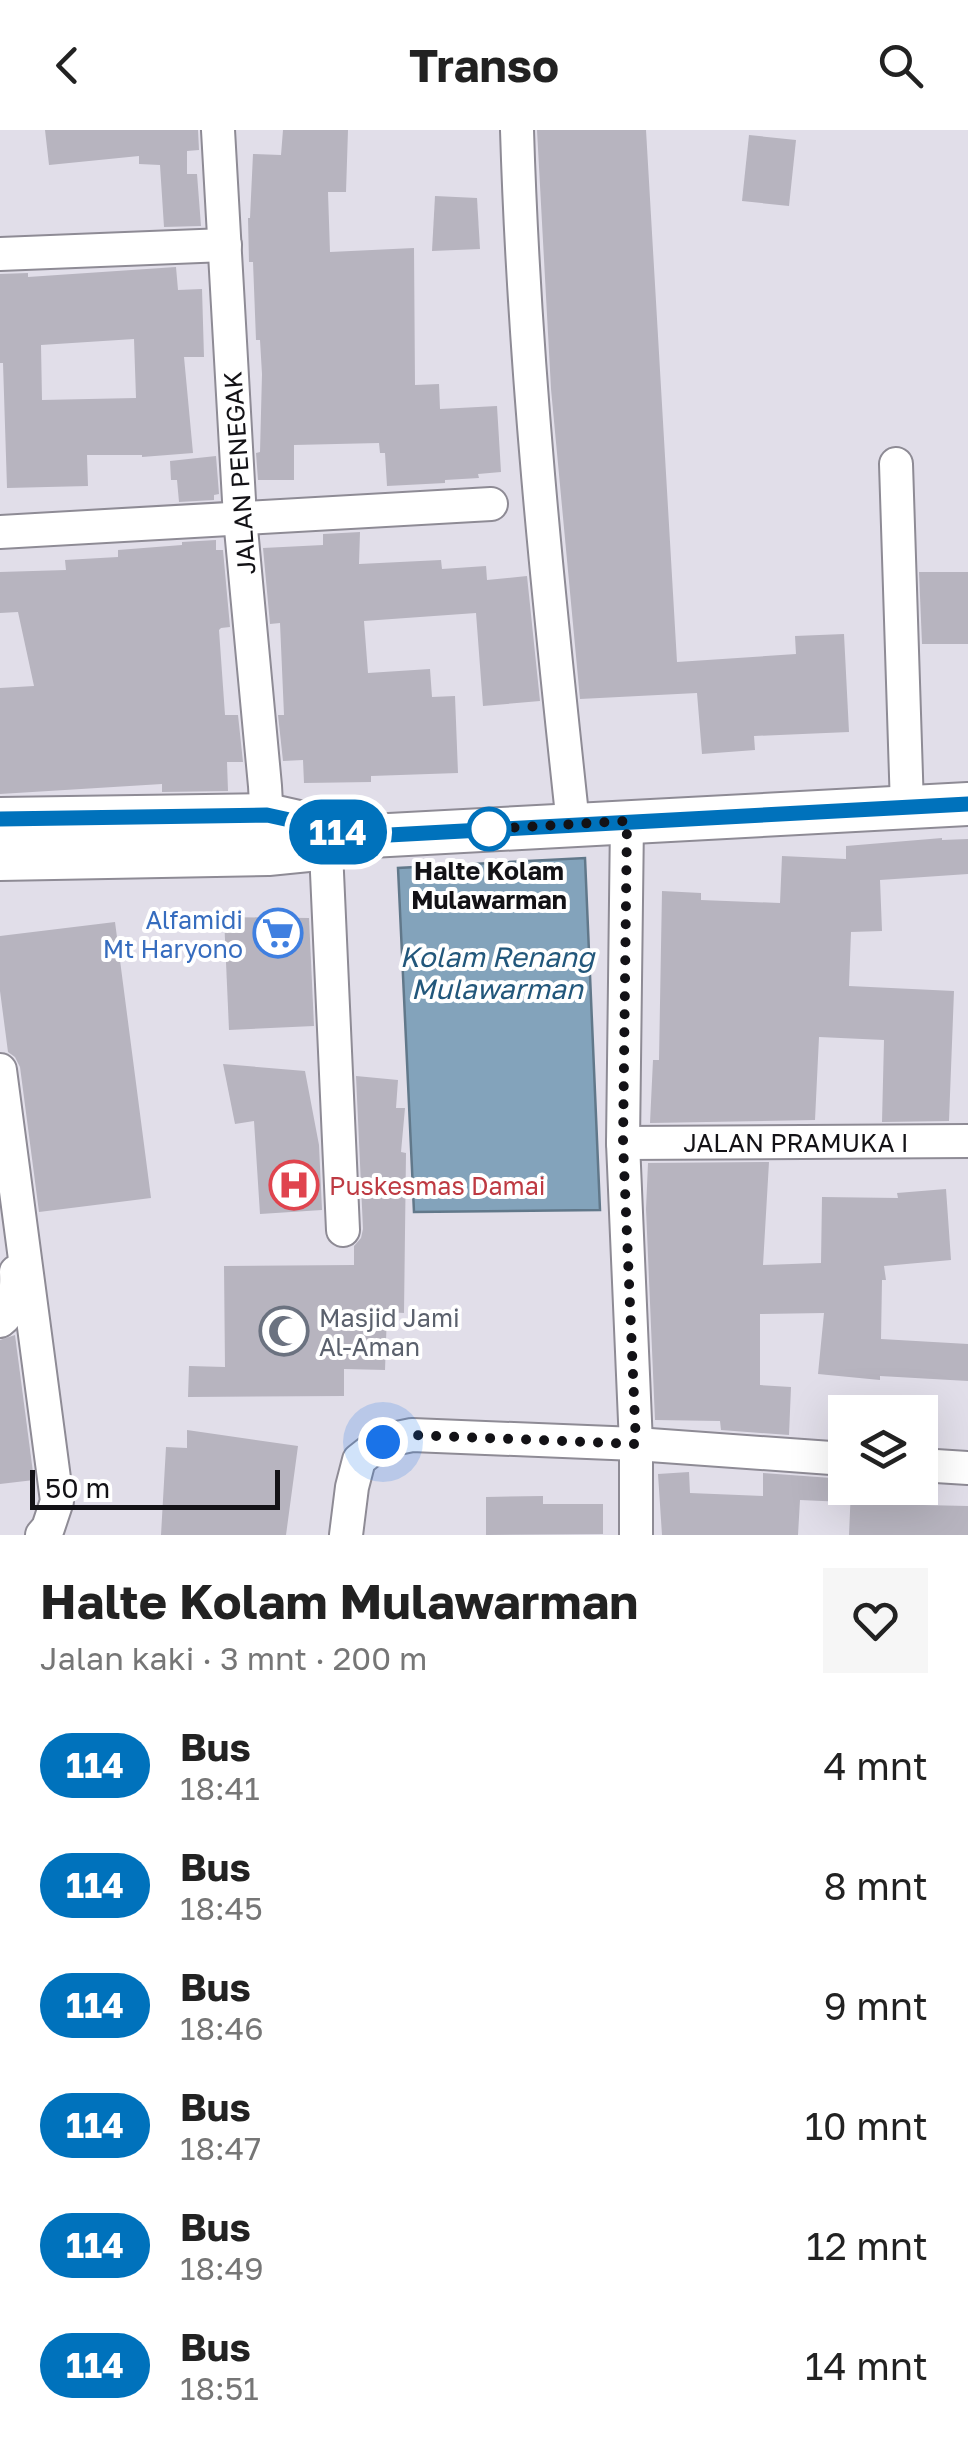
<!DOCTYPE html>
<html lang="id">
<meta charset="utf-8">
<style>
:root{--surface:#fff;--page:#f6f6f6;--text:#222;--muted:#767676}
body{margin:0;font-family:"Golos Text",sans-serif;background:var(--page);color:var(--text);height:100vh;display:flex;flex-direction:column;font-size:38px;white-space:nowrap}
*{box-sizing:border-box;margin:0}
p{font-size:32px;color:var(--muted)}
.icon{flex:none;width:55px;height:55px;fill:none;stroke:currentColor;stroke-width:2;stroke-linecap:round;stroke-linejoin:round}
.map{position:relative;height:1405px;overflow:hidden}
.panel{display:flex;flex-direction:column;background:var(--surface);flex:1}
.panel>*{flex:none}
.badge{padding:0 20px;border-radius:32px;font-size:35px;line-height:65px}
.tools{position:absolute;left:828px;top:1265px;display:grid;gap:20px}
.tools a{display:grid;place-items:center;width:110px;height:110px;border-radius:0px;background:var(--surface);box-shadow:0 10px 40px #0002;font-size:50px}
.scale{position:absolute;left:30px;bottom:25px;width:250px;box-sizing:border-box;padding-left:10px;border:5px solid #131216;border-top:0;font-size:28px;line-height:35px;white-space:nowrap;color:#131216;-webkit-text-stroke:8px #fff;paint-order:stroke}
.you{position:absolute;width:50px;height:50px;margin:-25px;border:8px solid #fff;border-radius:50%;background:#1a73e8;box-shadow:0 0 0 15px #1a73e833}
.map>.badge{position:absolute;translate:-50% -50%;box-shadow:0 0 0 5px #fff}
.round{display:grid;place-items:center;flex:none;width:105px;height:105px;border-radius:0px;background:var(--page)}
.headline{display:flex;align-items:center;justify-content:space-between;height:170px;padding:0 40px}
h1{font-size:48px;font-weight:700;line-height:75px}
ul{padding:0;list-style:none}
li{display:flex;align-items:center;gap:30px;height:120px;padding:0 40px}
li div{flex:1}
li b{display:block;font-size:38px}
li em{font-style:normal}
li .badge{min-width:110px;font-weight:700;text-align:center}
header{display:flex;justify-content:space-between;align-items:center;height:130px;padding:0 40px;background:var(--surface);font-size:45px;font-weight:700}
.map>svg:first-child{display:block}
.water{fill:#83a3bb;stroke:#61788a;stroke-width:2.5}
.building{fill:#b7b4bf;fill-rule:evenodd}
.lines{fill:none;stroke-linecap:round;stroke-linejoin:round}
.minor-casing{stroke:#8e8b95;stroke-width:36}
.major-casing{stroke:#8e8b95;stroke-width:46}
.minor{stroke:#fff;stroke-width:32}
.major{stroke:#fff;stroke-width:42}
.line-casing{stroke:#fff;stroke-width:22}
.line{stroke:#0072bc;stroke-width:15}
.walk{stroke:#131216;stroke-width:10;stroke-dasharray:0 18}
.stop-dot{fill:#fff;stroke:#0072bc;stroke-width:5}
.labels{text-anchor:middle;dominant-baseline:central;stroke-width:8;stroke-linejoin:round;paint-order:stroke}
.street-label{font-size:25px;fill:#131216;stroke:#fff}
.stop-label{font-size:25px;font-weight:bold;fill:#131216;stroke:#fff}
.shop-label{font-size:25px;fill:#366cbe;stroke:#fff;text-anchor:end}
.health-label{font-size:25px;fill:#be3a42;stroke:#fff;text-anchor:start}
.worship-label{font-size:25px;fill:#5b616d;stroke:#fff;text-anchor:start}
.water-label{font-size:28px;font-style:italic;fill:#22577b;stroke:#fff}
</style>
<header><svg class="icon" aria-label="back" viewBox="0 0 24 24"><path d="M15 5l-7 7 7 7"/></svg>Transo<svg class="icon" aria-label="search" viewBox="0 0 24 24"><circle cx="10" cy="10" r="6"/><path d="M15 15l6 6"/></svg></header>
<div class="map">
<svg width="968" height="1405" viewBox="0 0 968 1405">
<rect width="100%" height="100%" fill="#e1dee9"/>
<path class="water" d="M 585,728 L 600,1080 L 414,1082 L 398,738 Z"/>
<g class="building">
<path d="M 45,0 L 198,0 L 199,20 L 187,21 L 187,44 L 197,44 L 201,96 L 164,97 L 160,35 L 139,34 L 139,26 L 49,35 Z"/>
<path d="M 283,0 L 348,0 L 346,62 L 328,62 L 330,122 L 414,118 L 415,255 L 439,254 L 440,279 L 497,276 L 501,342 L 478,344 L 479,348 L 445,350 L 445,353 L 387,356 L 385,323 L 380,323 L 379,313 L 294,315 L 294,350 L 258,350 L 256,323 L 260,322 L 262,244 L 260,210 L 256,210 L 253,132 L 249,132 L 248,88 L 250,88 L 253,24 L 281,25 Z"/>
<path d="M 537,0 L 646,0 L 677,532 L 796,524 L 795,506 L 844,504 L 849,602 L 754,606 L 755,620 L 702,624 L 697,563 L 580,569 L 551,259 Z"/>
<path d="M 749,5 L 796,10 L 789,76 L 742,71 Z"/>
<path d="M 435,66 L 477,68 L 480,119 L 432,121 Z"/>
<path d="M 176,137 L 178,160 L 202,159 L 204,227 L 184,227 L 193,323 L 142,327 L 142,325 L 87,325 L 88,356 L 7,358 L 3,233 L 0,233 L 0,144 L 28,143 L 28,147 ZM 134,209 L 136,268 L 42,270 L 41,215 Z"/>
<path d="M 216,326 L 219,364 L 214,365 L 214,370 L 179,372 L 177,350 L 171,350 L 170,331 Z"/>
<path d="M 360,402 L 359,434 L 441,430 L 442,439 L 486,436 L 487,450 L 527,446 L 540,571 L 483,576 L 476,483 L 364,491 L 368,543 L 430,539 L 432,567 L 455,566 L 458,643 L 371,646 L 371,652 L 304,653 L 303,630 L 283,631 L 278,585 L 284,585 L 280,493 L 270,494 L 263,418 L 323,415 L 323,404 Z"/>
<path d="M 216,410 L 216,420 L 223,420 L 230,497 L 221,498 L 219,500 L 225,585 L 238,585 L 243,632 L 227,632 L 228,661 L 162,662 L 162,654 L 0,664 L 0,558 L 34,556 L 18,482 L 0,483 L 0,442 L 66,440 L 65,430 L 118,427 L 118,420 L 182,415 L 182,412 Z"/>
<path d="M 919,442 L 968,442 L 968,514 L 922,514 Z"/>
<path d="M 942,708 L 942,710 L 968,709 L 968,744 L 880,750 L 882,801 L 851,802 L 849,856 L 954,861 L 949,991 L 882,992 L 884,910 L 819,907 L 815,990 L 650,993 L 653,930 L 659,930 L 662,761 L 701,763 L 701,770 L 780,773 L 782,726 L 846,729 L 846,716 Z"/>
<path d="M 224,787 L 309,788 L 314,896 L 229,900 Z"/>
<path d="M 115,792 L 151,1068 L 39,1082 L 20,937 L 15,927 L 8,922 L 0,861 L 0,806 Z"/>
<path d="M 223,934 L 305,941 L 319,1015 L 322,1080 L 260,1084 L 254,991 L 235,994 Z"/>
<path d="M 356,946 L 398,950 L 396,978 L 405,978 L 401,1022 L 406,1023 L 404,1183 L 387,1182 L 385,1240 L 344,1239 L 344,1266 L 188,1267 L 189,1236 L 225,1237 L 224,1136 L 354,1135 L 354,1116 L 361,1108 L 363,1099 Z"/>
<path d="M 769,1032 L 763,1135 L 821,1133 L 822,1067 L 898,1068 L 897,1063 L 946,1059 L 951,1130 L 884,1136 L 886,1150 L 882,1150 L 881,1209 L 968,1214 L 968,1251 L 880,1246 L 880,1250 L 818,1244 L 824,1183 L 760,1184 L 760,1255 L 791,1257 L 789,1305 L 721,1300 L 720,1291 L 655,1290 L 646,1079 L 648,1033 Z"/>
<path d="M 15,1205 L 34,1350 L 0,1354 L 0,1210 Z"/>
<path d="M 187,1300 L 298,1316 L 286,1405 L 161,1405 L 166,1317 L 187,1318 Z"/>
<path d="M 689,1342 L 690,1363 L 763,1366 L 763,1343 L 845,1349 L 845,1372 L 800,1370 L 798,1405 L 662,1405 L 658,1344 Z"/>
<path d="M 851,1358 L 878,1358 L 878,1374 L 968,1376 L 968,1405 L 849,1405 Z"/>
<path d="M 543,1366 L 543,1374 L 603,1374 L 603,1404 L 486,1405 L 486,1367 Z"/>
</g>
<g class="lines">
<g class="minor-casing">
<g id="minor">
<path d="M 218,0 L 240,388 L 265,656 L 268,709"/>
<path d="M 517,0 C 524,232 548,463 573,694"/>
<path d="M 0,124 L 225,115"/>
<path d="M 896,334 L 907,677"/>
<path d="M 0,402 L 491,374"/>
<path d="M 627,691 L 623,1013 L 636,1314 L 636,1405"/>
<path d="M 325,698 L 343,1100"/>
<path d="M 0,940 L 57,1371 L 48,1398 L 42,1405"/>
<path d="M 623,1013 L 968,1011"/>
<path d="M 0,1191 C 15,1180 17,1160 16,1142"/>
<path d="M 920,1335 L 968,1338"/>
<path d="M 346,1405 L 352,1357 L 359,1330 L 383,1311 L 412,1305 L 636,1314 L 845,1329"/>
</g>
</g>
<g class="major-casing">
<g id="major">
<path d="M 0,689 L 267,685 L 325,698 L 352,707 L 968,674"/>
<path d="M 0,729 L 268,724 L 328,718 L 351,707"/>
</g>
</g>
<use href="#minor" class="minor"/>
<use href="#major" class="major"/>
</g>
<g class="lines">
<g class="line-casing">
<path id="line" d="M 0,689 L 267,685 L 326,698 L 352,707 L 968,674"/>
</g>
<use href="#line" class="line"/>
<path class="walk" d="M 383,1312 L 412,1305 L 636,1314 L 623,1013 L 627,691 L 489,699"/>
</g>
<defs>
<g id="supermarket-ring" transform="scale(2.5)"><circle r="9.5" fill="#fff" stroke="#3f7fe0" stroke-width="1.5"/><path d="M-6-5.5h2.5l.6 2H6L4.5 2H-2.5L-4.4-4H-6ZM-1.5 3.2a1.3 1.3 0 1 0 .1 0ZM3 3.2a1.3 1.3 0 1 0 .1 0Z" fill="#3f7fe0"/></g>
<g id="hospital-ring" transform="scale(2.5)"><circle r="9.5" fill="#fff" stroke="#e0444e" stroke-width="1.5"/><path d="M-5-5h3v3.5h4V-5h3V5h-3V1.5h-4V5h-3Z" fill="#e0444e"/></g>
<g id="mosque-ring" transform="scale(2.5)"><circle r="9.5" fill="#fff" stroke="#6b7280" stroke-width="1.5"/><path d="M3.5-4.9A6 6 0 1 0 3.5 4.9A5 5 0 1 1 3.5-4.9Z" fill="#6b7280"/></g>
</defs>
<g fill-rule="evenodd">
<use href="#supermarket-ring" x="278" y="803"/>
<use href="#hospital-ring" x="294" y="1055"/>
<use href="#mosque-ring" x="284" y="1201"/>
</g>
<circle class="stop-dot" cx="489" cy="699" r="20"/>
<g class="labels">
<g class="street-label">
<text transform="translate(239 343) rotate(-94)">JALAN PENEGAK</text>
<text x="796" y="1012">JALAN PRAMUKA I</text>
</g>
<g class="stop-label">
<text x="489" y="740">Halte Kolam<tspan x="489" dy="29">Mulawarman</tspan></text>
</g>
<g class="shop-label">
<text x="243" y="789">Alfamidi<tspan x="243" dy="29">Mt Haryono</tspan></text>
</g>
<g class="health-label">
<text x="329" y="1055">Puskesmas Damai</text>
</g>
<g class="worship-label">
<text x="319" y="1187">Masjid Jami<tspan x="319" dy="29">Al-Aman</tspan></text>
</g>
<g class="water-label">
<text x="497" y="826">Kolam Renang<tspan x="497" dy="32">Mulawarman</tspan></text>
</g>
</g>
</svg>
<div class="tools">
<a><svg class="icon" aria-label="layers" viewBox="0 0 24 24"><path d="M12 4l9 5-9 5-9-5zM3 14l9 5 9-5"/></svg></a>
</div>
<div class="scale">50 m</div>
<div class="you" style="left:383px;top:1312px"></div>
<b class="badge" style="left:338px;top:702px;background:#0072bc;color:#fff">114</b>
</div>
<section class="panel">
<div class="headline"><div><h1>Halte Kolam Mulawarman</h1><p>Jalan kaki · 3 mnt · 200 m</p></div><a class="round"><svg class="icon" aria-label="heart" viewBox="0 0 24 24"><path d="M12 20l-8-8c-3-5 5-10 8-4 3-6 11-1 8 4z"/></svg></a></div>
<ul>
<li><span class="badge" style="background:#0072bc;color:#fff">114</span><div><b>Bus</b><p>18:41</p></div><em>4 mnt</em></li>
<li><span class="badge" style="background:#0072bc;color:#fff">114</span><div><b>Bus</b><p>18:45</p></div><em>8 mnt</em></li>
<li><span class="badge" style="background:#0072bc;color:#fff">114</span><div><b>Bus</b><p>18:46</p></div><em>9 mnt</em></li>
<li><span class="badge" style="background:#0072bc;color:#fff">114</span><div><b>Bus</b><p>18:47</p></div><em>10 mnt</em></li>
<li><span class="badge" style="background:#0072bc;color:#fff">114</span><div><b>Bus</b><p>18:49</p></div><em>12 mnt</em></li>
<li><span class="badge" style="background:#0072bc;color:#fff">114</span><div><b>Bus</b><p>18:51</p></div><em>14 mnt</em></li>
</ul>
</section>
